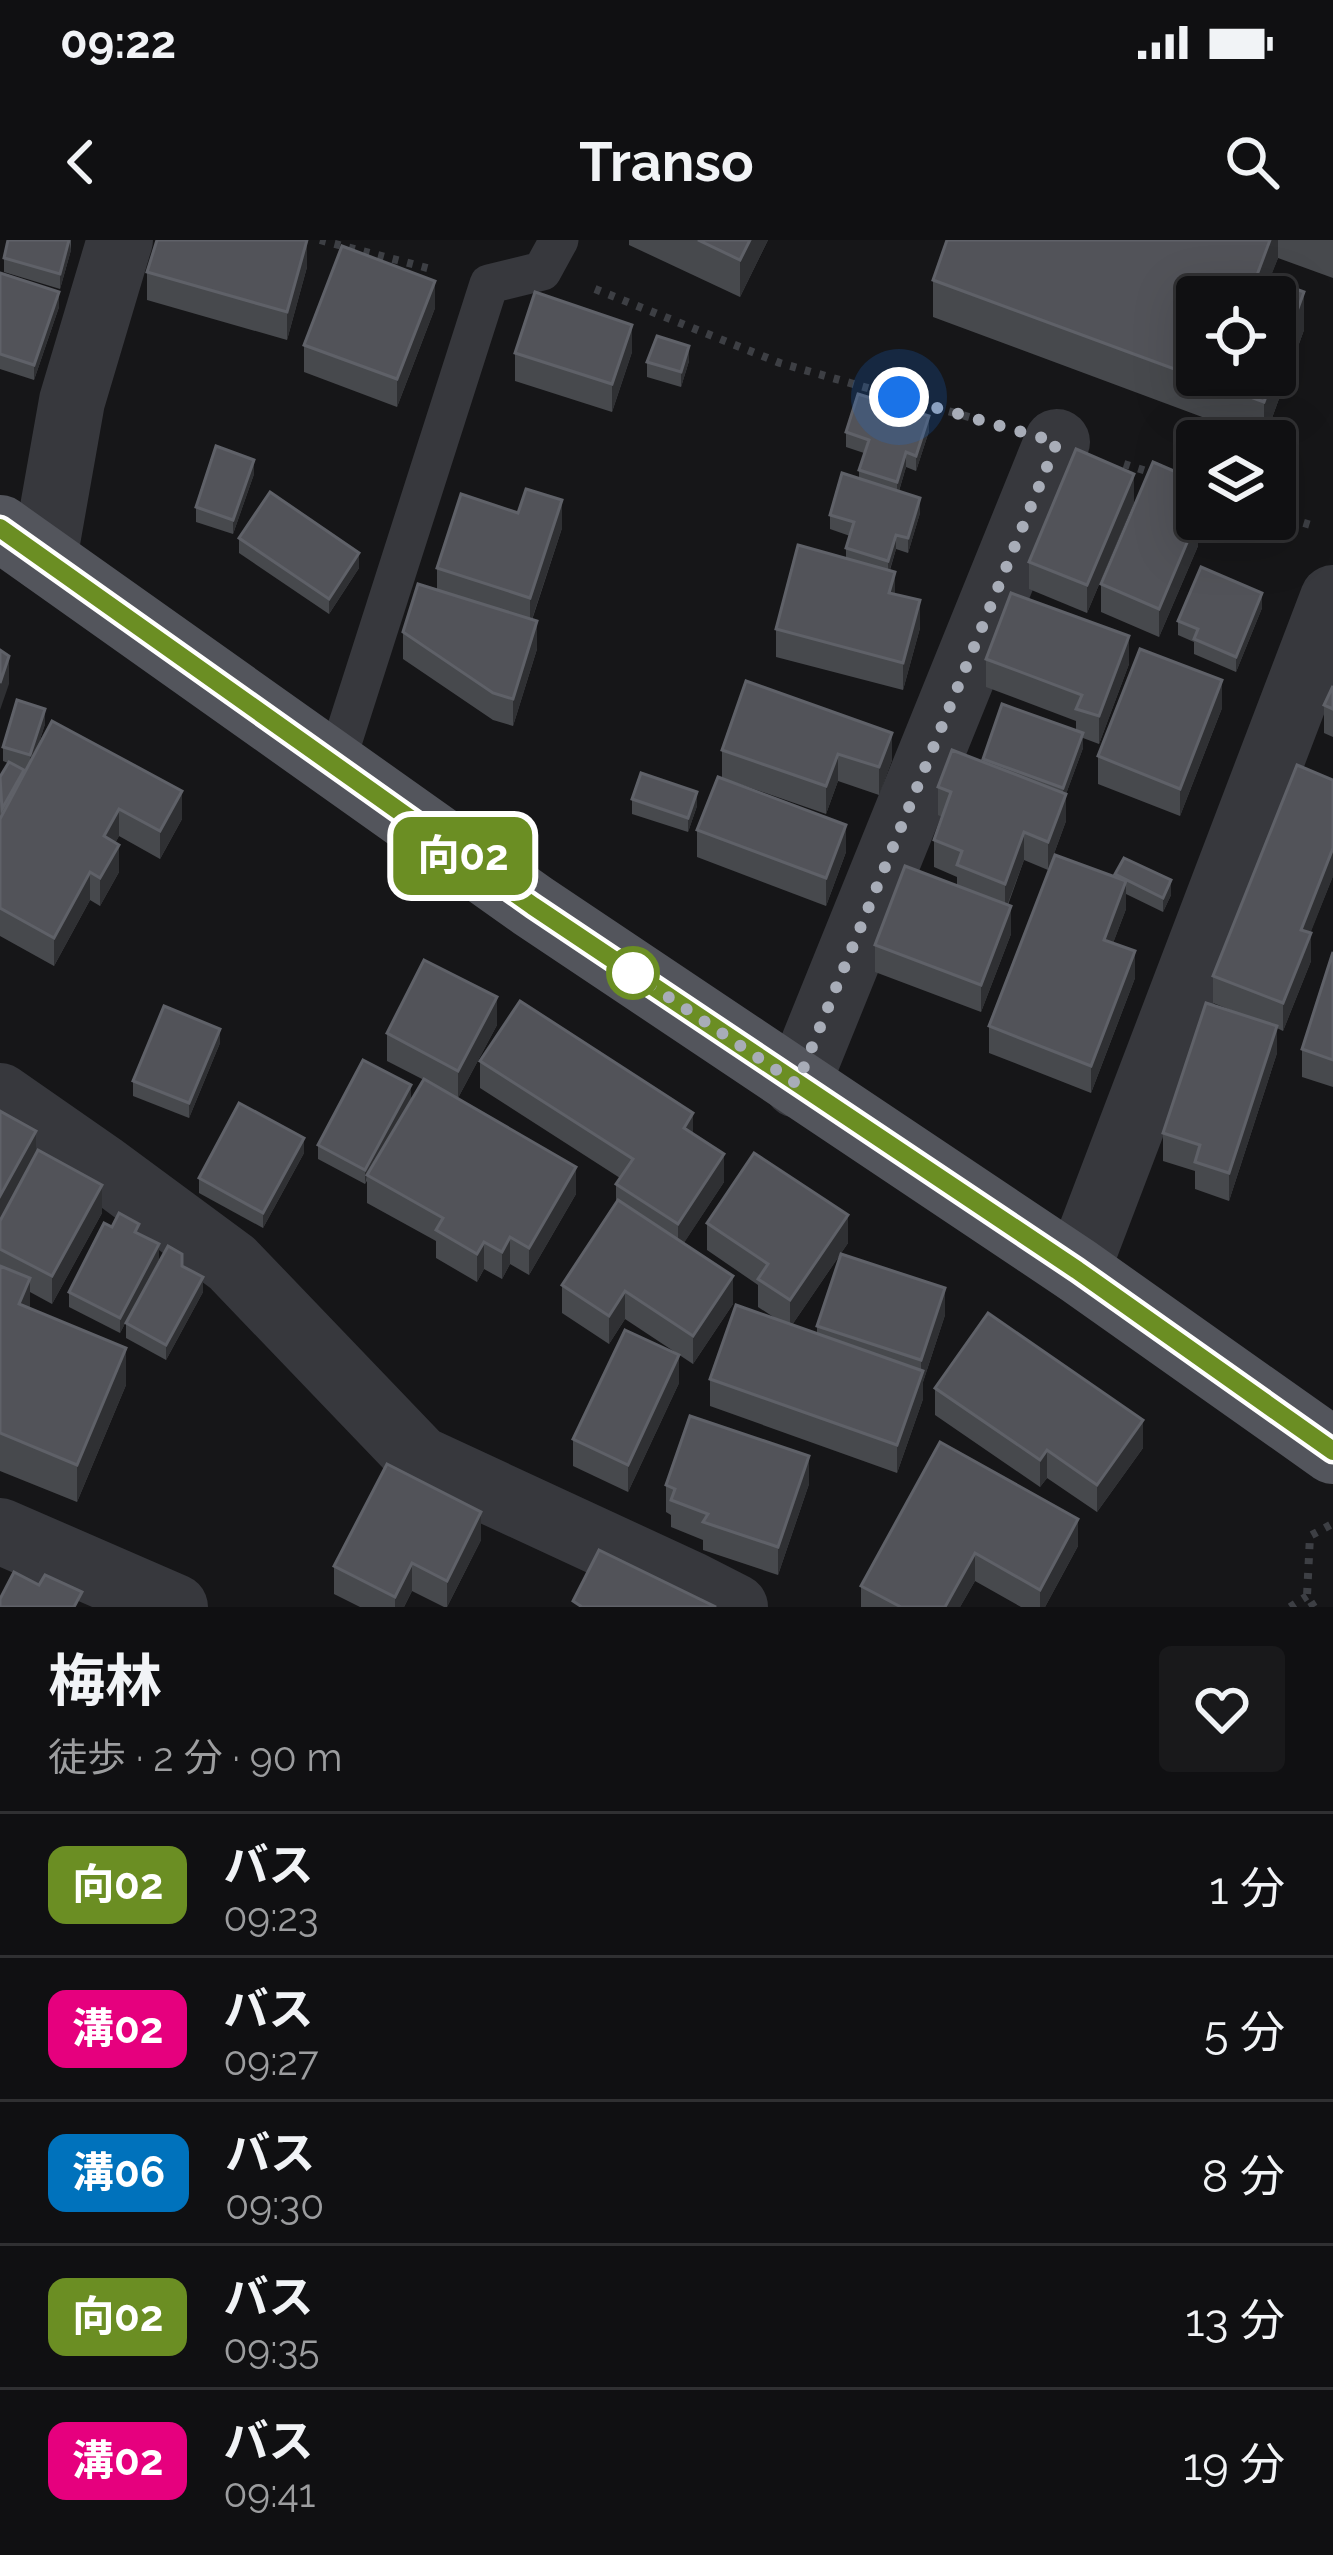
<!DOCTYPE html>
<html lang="ja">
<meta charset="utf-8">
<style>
:root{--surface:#101012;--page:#19191b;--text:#f1f3f6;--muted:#9c9d9f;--line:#303032}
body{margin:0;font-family:Raleway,"Noto Sans JP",sans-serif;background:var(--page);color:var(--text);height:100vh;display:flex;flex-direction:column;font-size:45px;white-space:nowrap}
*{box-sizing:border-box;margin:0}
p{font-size:39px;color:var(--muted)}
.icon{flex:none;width:66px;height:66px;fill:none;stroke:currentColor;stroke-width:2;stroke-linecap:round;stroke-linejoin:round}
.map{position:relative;height:1367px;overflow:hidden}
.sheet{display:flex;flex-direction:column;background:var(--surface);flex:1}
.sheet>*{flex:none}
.badge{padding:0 24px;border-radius:18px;font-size:42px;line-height:78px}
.buttons{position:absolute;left:1176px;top:36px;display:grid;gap:24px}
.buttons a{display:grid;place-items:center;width:120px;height:120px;border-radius:12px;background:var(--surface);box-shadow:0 12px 48px #0002,0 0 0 3px var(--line);font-size:60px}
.you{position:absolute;width:60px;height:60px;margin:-30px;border:9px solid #fff;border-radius:50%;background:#1a73e8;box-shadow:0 0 0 18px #1a73e833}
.map>.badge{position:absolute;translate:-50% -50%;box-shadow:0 0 0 6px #fff}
.round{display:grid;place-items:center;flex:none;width:126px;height:126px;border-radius:12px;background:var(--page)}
.headline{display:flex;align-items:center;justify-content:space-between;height:204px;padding:0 48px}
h1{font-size:57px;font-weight:700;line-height:90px}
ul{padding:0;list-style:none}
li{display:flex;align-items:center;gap:36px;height:144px;padding:0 48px;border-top:3px solid var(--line)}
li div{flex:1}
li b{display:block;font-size:45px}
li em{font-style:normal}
li .badge{min-width:132px;font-weight:700;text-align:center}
.status{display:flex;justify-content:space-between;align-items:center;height:84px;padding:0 60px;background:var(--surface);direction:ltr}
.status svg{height:33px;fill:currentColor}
header{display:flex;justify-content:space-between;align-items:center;height:156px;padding:0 48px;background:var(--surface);font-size:54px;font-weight:700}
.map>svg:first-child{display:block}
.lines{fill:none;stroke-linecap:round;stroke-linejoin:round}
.path{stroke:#3d3f44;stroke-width:8;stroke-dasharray:6 9;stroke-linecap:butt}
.service{stroke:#37383d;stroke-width:39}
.minor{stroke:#37383d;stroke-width:66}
.primary{stroke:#53555c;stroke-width:66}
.wall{fill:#47494d}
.shaded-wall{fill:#2f3033}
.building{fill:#525359;stroke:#5f6168;stroke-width:3}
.line-casing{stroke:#fff;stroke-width:27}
.line{stroke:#6b8e23;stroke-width:18}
.walk{stroke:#a8adb8;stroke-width:12;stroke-dasharray:0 21.6}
.stop-dot{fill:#fff;stroke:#6b8e23;stroke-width:6}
</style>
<div class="status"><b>09:22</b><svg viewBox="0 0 49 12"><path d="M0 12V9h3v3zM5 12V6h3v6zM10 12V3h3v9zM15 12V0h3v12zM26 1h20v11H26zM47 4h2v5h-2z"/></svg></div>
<header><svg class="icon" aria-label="back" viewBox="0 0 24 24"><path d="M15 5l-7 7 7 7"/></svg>Transo<svg class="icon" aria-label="search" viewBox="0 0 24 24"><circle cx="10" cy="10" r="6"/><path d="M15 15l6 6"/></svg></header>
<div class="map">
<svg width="1333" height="1367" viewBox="0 0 1333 1367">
<rect width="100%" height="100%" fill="#161618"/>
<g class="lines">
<g class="path">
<path d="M 320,0 L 435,30"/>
<path d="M 595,49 L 780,123 L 990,183"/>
<path d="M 1124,224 L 1156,234"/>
<path d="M 1275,274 L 1317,287"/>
<path d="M 1290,1367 L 1307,1356"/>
<path d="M 1314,1367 L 1307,1356 L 1310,1296 L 1332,1284"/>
</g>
<path class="service" d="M 335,525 L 489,44 L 542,31 L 559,0"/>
<g class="minor">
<path d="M 44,319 L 72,161 L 120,0"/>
<path d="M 797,845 L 1057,202"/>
<path d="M 0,856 L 102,927 L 232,1023 L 420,1219 L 690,1344 L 735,1367"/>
<path d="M 1077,1030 L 1333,358"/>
<path d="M 0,1291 L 175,1367"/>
</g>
<path class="primary" d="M 0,288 L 533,666 L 1077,1030 L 1333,1211"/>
</g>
<g class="wall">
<path d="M 71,0 L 71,10 L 60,49 L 4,32 L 4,18 Z"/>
<path d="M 629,0 L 768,0 L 740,57 L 629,5 Z"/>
<path d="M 947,0 L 1333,0 L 1333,38 L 1278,18 L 1269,40 L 1304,90 L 1264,200 L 933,77 L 933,40 Z"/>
<path d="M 307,27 L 287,100 L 147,60 L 147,32 Z"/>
<path d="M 0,33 L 59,67 L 34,140 L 0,129 Z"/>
<path d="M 435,68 L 397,167 L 304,132 L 304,105 Z"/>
<path d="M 632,112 L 612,172 L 515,141 L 515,113 Z"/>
<path d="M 689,121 L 681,147 L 647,137 L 647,122 Z"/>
<path d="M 929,191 L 916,231 L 906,227 L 899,251 L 920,273 L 908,313 L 896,309 L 890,330 L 895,354 L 920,388 L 903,450 L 776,417 L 776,389 L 846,318 L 846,308 L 850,296 L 830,289 L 830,275 L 859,239 L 859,230 L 864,213 L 846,207 L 846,192 Z"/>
<path d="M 254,234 L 233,294 L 196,282 L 196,267 Z"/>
<path d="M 1197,241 L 1198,306 L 1159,397 L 1101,372 L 1101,344 Z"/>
<path d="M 1134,262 L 1087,373 L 1029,349 L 1029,322 Z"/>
<path d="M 562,288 L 532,380 L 537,409 L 513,486 L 493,480 L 403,419 L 403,392 L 437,350 L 437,328 Z"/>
<path d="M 239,298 L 359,328 L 329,374 L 239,313 Z"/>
<path d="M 1262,368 L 1236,432 L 1194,414 L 1194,402 L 1178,395 L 1178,381 Z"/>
<path d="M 986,419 L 1129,424 L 1099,504 L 1083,498 L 1083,508 L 1066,554 L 1066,581 L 1048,630 L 1024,620 L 1008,665 L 1011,694 L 981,772 L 875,732 L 875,705 L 957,646 L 957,637 L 934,627 L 934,600 L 942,577 L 938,575 L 938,547 L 983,522 L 983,519 L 1076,491 L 1076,481 L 986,447 Z"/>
<path d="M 746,441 L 892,520 L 879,555 L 838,541 L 826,574 L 722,538 L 722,510 Z"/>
<path d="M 1333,446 L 1333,497 L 1324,493 L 1324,465 Z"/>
<path d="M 1222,468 L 1180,576 L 1098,544 L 1098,516 Z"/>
<path d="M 45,484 L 36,512 L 182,579 L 160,619 L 119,596 L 115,603 L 119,632 L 100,666 L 90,660 L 54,726 L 0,696 L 0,537 L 8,523 L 3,521 L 3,507 Z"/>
<path d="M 632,559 L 697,566 L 688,592 L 632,574 Z"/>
<path d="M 697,590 L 846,612 L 826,666 L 697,617 Z"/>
<path d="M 1115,634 L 1171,655 L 1163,672 L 1126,654 L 1126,669 L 1113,703 L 1135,738 L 1091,853 L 989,813 L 989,786 L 1115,637 Z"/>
<path d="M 1333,636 L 1310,693 L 1311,721 L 1283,791 L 1277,788 L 1277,813 L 1229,961 L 1195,949 L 1195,931 L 1163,921 L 1163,893 L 1241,774 L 1213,763 L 1213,736 Z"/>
<path d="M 1333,712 L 1333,847 L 1302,837 L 1302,809 Z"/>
<path d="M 497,785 L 458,858 L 576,954 L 529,1035 L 510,1024 L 502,1039 L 484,1029 L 477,1042 L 436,1018 L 436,1001 L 367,963 L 367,941 L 365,944 L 318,919 L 318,905 L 411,860 L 398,883 L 424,840 L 387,821 L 387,793 Z"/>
<path d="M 220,803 L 189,878 L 133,856 L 133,841 Z"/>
<path d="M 480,821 L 693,894 L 724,942 L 683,1004 L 733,1064 L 693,1124 L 625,1079 L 609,1104 L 562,1073 L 562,1045 L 616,963 L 616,944 L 620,938 L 480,848 Z"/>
<path d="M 0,871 L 36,914 L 102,973 L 52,1064 L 30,1052 L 30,1069 L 126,1145 L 77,1262 L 0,1231 Z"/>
<path d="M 304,913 L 263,988 L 199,953 L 199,938 Z"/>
<path d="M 707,983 L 848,1003 L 792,1085 L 817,1094 L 817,1086 L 945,1075 L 923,1142 L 923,1159 L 897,1233 L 710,1166 L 710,1139 L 778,1080 L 758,1067 L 758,1045 L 707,1010 Z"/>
<path d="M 112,987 L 139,994 L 159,1019 L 120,1093 L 69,1067 L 69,1052 Z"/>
<path d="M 182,1026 L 203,1052 L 166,1120 L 126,1098 L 126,1083 Z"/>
<path d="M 679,1143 L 628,1252 L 573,1226 L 573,1199 Z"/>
<path d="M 935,1148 L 1143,1208 L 1097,1272 L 1047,1238 L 1040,1247 L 935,1175 Z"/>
<path d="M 940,1202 L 1078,1306 L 1045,1367 L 1021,1367 L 975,1341 L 960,1367 L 861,1367 L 861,1346 Z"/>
<path d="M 809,1244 L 778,1335 L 703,1310 L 703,1300 L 671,1287 L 671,1275 L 666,1272 L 666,1245 Z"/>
<path d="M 481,1300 L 447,1367 L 444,1367 L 412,1351 L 404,1367 L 360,1367 L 334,1354 L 334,1326 Z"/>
</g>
<g class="shaded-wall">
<path d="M 69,0 L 71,10 L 60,49 L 60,34 Z"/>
<path d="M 307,0 L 307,27 L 287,100 L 287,72 Z"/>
<path d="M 750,0 L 768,0 L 740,57 L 740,20 Z"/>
<path d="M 1270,0 L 1278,0 L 1278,18 L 1263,57 L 1257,35 Z"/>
<path d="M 435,41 L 435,68 L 397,167 L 397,139 Z"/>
<path d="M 59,52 L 59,67 L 34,140 L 34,125 Z"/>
<path d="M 1304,52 L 1304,90 L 1264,200 L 1264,162 Z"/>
<path d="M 632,85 L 632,112 L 612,172 L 612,144 Z"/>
<path d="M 689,106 L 689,121 L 681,147 L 681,132 Z"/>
<path d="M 929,176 L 929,191 L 916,231 L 916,216 Z"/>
<path d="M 906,212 L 906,227 L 897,257 L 897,242 Z"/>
<path d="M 254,220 L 254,234 L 233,294 L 233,280 Z"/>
<path d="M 1134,234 L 1134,262 L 1087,373 L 1087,345 Z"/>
<path d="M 1197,248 L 1197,276 L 1186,301 L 1186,273 Z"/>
<path d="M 920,258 L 920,273 L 908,313 L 908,298 Z"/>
<path d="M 562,260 L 562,288 L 530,385 L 530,358 Z"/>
<path d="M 1198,279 L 1198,306 L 1159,397 L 1159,369 Z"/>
<path d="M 896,295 L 896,309 L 888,335 L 888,321 Z"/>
<path d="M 359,313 L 359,328 L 329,374 L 329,359 Z"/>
<path d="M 895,332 L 895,359 L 889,353 Z"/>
<path d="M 1262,353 L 1262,368 L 1236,432 L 1236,417 Z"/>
<path d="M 920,360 L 920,388 L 903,450 L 903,423 Z"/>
<path d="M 537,381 L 537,409 L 513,486 L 513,459 Z"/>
<path d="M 1129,396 L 1129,424 L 1099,504 L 1099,476 Z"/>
<path d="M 9,416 L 9,444 L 0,470 L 0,443 Z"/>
<path d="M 1222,440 L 1222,468 L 1180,576 L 1180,549 Z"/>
<path d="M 45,469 L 45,484 L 30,530 L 30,515 Z"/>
<path d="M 892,493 L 892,520 L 879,555 L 879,527 Z"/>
<path d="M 1083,493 L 1083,508 L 1066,554 L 1066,581 L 1048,630 L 1048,602 L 1063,562 L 1063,548 Z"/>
<path d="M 838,514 L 838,541 L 826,574 L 826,546 Z"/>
<path d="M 182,551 L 182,579 L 160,619 L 160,591 Z"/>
<path d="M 697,552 L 697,566 L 688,592 L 688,578 Z"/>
<path d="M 119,569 L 119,596 L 104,624 L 104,596 Z"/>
<path d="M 846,585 L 846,612 L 826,666 L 826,638 Z"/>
<path d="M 1024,592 L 1024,620 L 1005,671 L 1005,644 Z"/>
<path d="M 119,605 L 119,632 L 100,666 L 100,638 Z"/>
<path d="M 1333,608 L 1333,636 L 1301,717 L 1301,690 Z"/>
<path d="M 90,632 L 90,660 L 54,726 L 54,698 Z"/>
<path d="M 1171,640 L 1171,655 L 1163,672 L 1163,658 Z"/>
<path d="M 1126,641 L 1126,669 L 1104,727 L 1104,700 Z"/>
<path d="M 1011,666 L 1011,694 L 981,772 L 981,745 Z"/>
<path d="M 1311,693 L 1311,721 L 1283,791 L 1283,763 Z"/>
<path d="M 1135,711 L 1135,738 L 1091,853 L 1091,826 Z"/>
<path d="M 497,757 L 497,785 L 458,858 L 458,831 Z"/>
<path d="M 1277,786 L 1277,813 L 1229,961 L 1229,933 Z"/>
<path d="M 220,789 L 220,803 L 189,878 L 189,863 Z"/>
<path d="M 411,845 L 411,860 L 369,937 L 367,935 L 365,944 L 365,930 Z"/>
<path d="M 693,873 L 693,901 L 684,888 Z"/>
<path d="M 36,891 L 36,918 L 0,983 L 0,956 Z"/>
<path d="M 304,898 L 304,913 L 263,988 L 263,973 Z"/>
<path d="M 724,914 L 724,942 L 678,1012 L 678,984 Z"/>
<path d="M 576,927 L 576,954 L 529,1035 L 529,1008 Z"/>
<path d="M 102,945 L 102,973 L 52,1064 L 52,1036 Z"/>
<path d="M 848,975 L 848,1003 L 790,1088 L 790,1060 Z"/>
<path d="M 510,997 L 510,1024 L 502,1039 L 502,1012 Z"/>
<path d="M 484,1002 L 484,1029 L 477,1042 L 477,1014 Z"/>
<path d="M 159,1004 L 159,1019 L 120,1093 L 120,1078 Z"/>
<path d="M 733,1036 L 733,1064 L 693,1124 L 693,1096 Z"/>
<path d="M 203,1037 L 203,1052 L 166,1120 L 166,1105 Z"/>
<path d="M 30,1038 L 30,1075 L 19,1064 Z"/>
<path d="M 945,1048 L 945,1075 L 923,1142 L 923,1159 L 897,1233 L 897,1205 L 921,1137 L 921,1120 Z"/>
<path d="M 625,1051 L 625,1079 L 609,1104 L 609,1076 Z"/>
<path d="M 126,1108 L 126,1145 L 77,1262 L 77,1225 Z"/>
<path d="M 679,1115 L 679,1143 L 628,1252 L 628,1225 Z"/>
<path d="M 1143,1180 L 1143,1208 L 1097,1272 L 1097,1245 Z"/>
<path d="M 1047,1210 L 1047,1238 L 1040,1247 L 1040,1220 Z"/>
<path d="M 809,1216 L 809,1244 L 778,1335 L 778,1307 Z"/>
<path d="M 481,1272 L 481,1300 L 447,1367 L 447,1341 Z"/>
<path d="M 1078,1279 L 1078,1306 L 1045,1367 L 1040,1367 L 1040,1350 Z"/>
<path d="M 975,1313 L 975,1341 L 960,1367 L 945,1367 Z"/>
<path d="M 412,1323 L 412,1351 L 404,1367 L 395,1367 L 395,1357 Z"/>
</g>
<g class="building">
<path d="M 8,0 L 69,0 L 60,34 L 4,18 Z"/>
<path d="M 157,0 L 307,0 L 287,72 L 147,32 Z"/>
<path d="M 698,0 L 750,0 L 740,20 Z"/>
<path d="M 947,0 L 1270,0 L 1257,35 L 1304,52 L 1275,131 L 1275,57 L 1197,57 L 1197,135 L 1274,135 L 1264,162 L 933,40 Z"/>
<path d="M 342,6 L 435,41 L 397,139 L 304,105 Z"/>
<path d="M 0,33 L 59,52 L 34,125 L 0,114 Z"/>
<path d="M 535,52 L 632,85 L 612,144 L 515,113 Z"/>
<path d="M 657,96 L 689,106 L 681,132 L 647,122 Z"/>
<path d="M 858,154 L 929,176 L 916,216 L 906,212 L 897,242 L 859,230 L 869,200 L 846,192 Z"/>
<path d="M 216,206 L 254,220 L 233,280 L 196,267 Z"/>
<path d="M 1076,209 L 1134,234 L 1087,345 L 1029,322 Z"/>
<path d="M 1153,222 L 1197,241 L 1197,248 L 1186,273 L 1197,279 L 1159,369 L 1101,344 Z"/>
<path d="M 842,233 L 920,258 L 908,298 L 896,295 L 888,321 L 846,308 L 854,282 L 830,275 Z"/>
<path d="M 526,249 L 562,260 L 530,358 L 437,328 L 461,254 L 518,273 Z"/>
<path d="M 270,252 L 359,313 L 329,359 L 239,298 Z"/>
<path d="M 798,305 L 895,332 L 889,353 L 920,360 L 903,423 L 776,389 Z"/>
<path d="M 1201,327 L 1262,353 L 1236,417 L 1194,399 L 1198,389 L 1178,381 Z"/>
<path d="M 418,344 L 537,381 L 513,459 L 493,453 L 403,392 Z"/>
<path d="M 1011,353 L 1129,396 L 1099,476 L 1076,469 L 1082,455 L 986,419 Z"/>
<path d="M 1140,409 L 1222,440 L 1180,549 L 1098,516 Z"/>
<path d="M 0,410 L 9,416 L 0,443 Z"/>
<path d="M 746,441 L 892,493 L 879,527 L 838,514 L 826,546 L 722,510 Z"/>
<path d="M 1333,446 L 1333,469 L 1324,465 Z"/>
<path d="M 17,460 L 45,469 L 30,515 L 3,507 Z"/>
<path d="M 1002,464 L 1083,493 L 1063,548 L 983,519 Z"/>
<path d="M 52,481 L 182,551 L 160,591 L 119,569 L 104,596 L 119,605 L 100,638 L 90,632 L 54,698 L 0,668 L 0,579 Z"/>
<path d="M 952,510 L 1066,554 L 1048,602 L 1024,592 L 1005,644 L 957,625 L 962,611 L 934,600 L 951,552 L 938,547 Z"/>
<path d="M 9,522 L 24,530 L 2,569 L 0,537 Z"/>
<path d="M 1297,525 L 1333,540 L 1333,608 L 1301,690 L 1311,693 L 1283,763 L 1213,736 Z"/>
<path d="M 641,533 L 697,552 L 688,578 L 632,559 Z"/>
<path d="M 718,537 L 846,585 L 826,638 L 697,590 Z"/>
<path d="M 1055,615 L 1126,641 L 1104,700 L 1135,711 L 1091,826 L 989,786 Z"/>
<path d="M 1124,618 L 1171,640 L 1163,658 L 1115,634 Z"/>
<path d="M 905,626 L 1011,666 L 981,745 L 875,705 Z"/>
<path d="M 1333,712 L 1333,820 L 1302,809 Z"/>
<path d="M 424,720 L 497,757 L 458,831 L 387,793 Z"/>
<path d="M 520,761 L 693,873 L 684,888 L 724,914 L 678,984 L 616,944 L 633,919 L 480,821 Z"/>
<path d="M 1206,763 L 1277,786 L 1229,933 L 1195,922 L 1200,905 L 1163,893 Z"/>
<path d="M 164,766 L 220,789 L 189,863 L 133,841 Z"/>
<path d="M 363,820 L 411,845 L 365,930 L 318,905 Z"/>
<path d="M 424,839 L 576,927 L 529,1008 L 510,997 L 502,1012 L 484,1002 L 477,1014 L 436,990 L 443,978 L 367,935 Z"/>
<path d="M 239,863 L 304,898 L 263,973 L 199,938 Z"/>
<path d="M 0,871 L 36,891 L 0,956 Z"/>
<path d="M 38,910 L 102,945 L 52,1036 L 0,1009 L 0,981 Z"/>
<path d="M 754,913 L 848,975 L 790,1060 L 758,1039 L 768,1024 L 707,983 Z"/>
<path d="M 618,960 L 733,1036 L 693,1096 L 625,1051 L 609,1076 L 562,1045 Z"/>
<path d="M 119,973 L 139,984 L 135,992 L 159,1004 L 120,1078 L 69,1052 L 104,983 L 112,987 Z"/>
<path d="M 168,1006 L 182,1014 L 182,1026 L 203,1037 L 166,1105 L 126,1083 Z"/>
<path d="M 841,1014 L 945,1048 L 921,1120 L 817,1086 Z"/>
<path d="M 0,1026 L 30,1038 L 19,1064 L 126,1108 L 77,1225 L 0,1193 Z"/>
<path d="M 736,1065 L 923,1131 L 897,1205 L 710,1139 Z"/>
<path d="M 988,1073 L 1143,1180 L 1097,1245 L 1047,1210 L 1040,1220 L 935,1148 Z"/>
<path d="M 625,1090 L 679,1115 L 628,1225 L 573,1199 Z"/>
<path d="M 690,1176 L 809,1216 L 778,1307 L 703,1282 L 708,1274 L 671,1260 L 675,1249 L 666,1245 Z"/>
<path d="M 940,1202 L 1078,1279 L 1040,1350 L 975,1313 L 945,1367 L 901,1367 L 861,1346 Z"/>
<path d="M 387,1224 L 481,1272 L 447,1341 L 412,1323 L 395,1357 L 334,1326 Z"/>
<path d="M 599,1310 L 716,1367 L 582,1367 L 573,1361 Z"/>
<path d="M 14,1332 L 39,1345 L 45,1335 L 82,1352 L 74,1367 L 0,1367 L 0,1359 Z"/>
</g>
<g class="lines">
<g class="line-casing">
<path id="line" d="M 0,288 L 533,666 L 1077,1030 L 1333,1211"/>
</g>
<use href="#line" class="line"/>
<path class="walk" d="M 633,733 L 797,844 L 1057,202 L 899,157"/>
</g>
<circle class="stop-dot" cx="633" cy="733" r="24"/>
</svg>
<div class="buttons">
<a><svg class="icon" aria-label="locate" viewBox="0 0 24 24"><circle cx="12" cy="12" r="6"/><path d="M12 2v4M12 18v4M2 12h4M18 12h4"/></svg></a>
<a><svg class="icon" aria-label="layers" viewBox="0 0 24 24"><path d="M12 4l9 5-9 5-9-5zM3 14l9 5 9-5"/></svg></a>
</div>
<div class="you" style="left:899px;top:157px"></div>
<b class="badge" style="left:463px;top:616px;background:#6b8e23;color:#fff">向02</b>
</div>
<section class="sheet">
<div class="headline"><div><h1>梅林</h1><p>徒歩 · 2 分 · 90 m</p></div><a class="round"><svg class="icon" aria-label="heart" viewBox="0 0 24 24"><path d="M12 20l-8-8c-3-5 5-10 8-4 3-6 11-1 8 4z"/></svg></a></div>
<ul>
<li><span class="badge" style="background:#6b8e23;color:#fff">向02</span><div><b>バス</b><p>09:23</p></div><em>1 分</em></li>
<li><span class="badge" style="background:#e6007e;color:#fff">溝02</span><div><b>バス</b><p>09:27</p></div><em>5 分</em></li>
<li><span class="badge" style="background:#0072bc;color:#fff">溝06</span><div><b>バス</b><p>09:30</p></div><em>8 分</em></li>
<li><span class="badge" style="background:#6b8e23;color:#fff">向02</span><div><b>バス</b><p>09:35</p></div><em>13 分</em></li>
<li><span class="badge" style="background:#e6007e;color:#fff">溝02</span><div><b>バス</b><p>09:41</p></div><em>19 分</em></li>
</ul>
</section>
